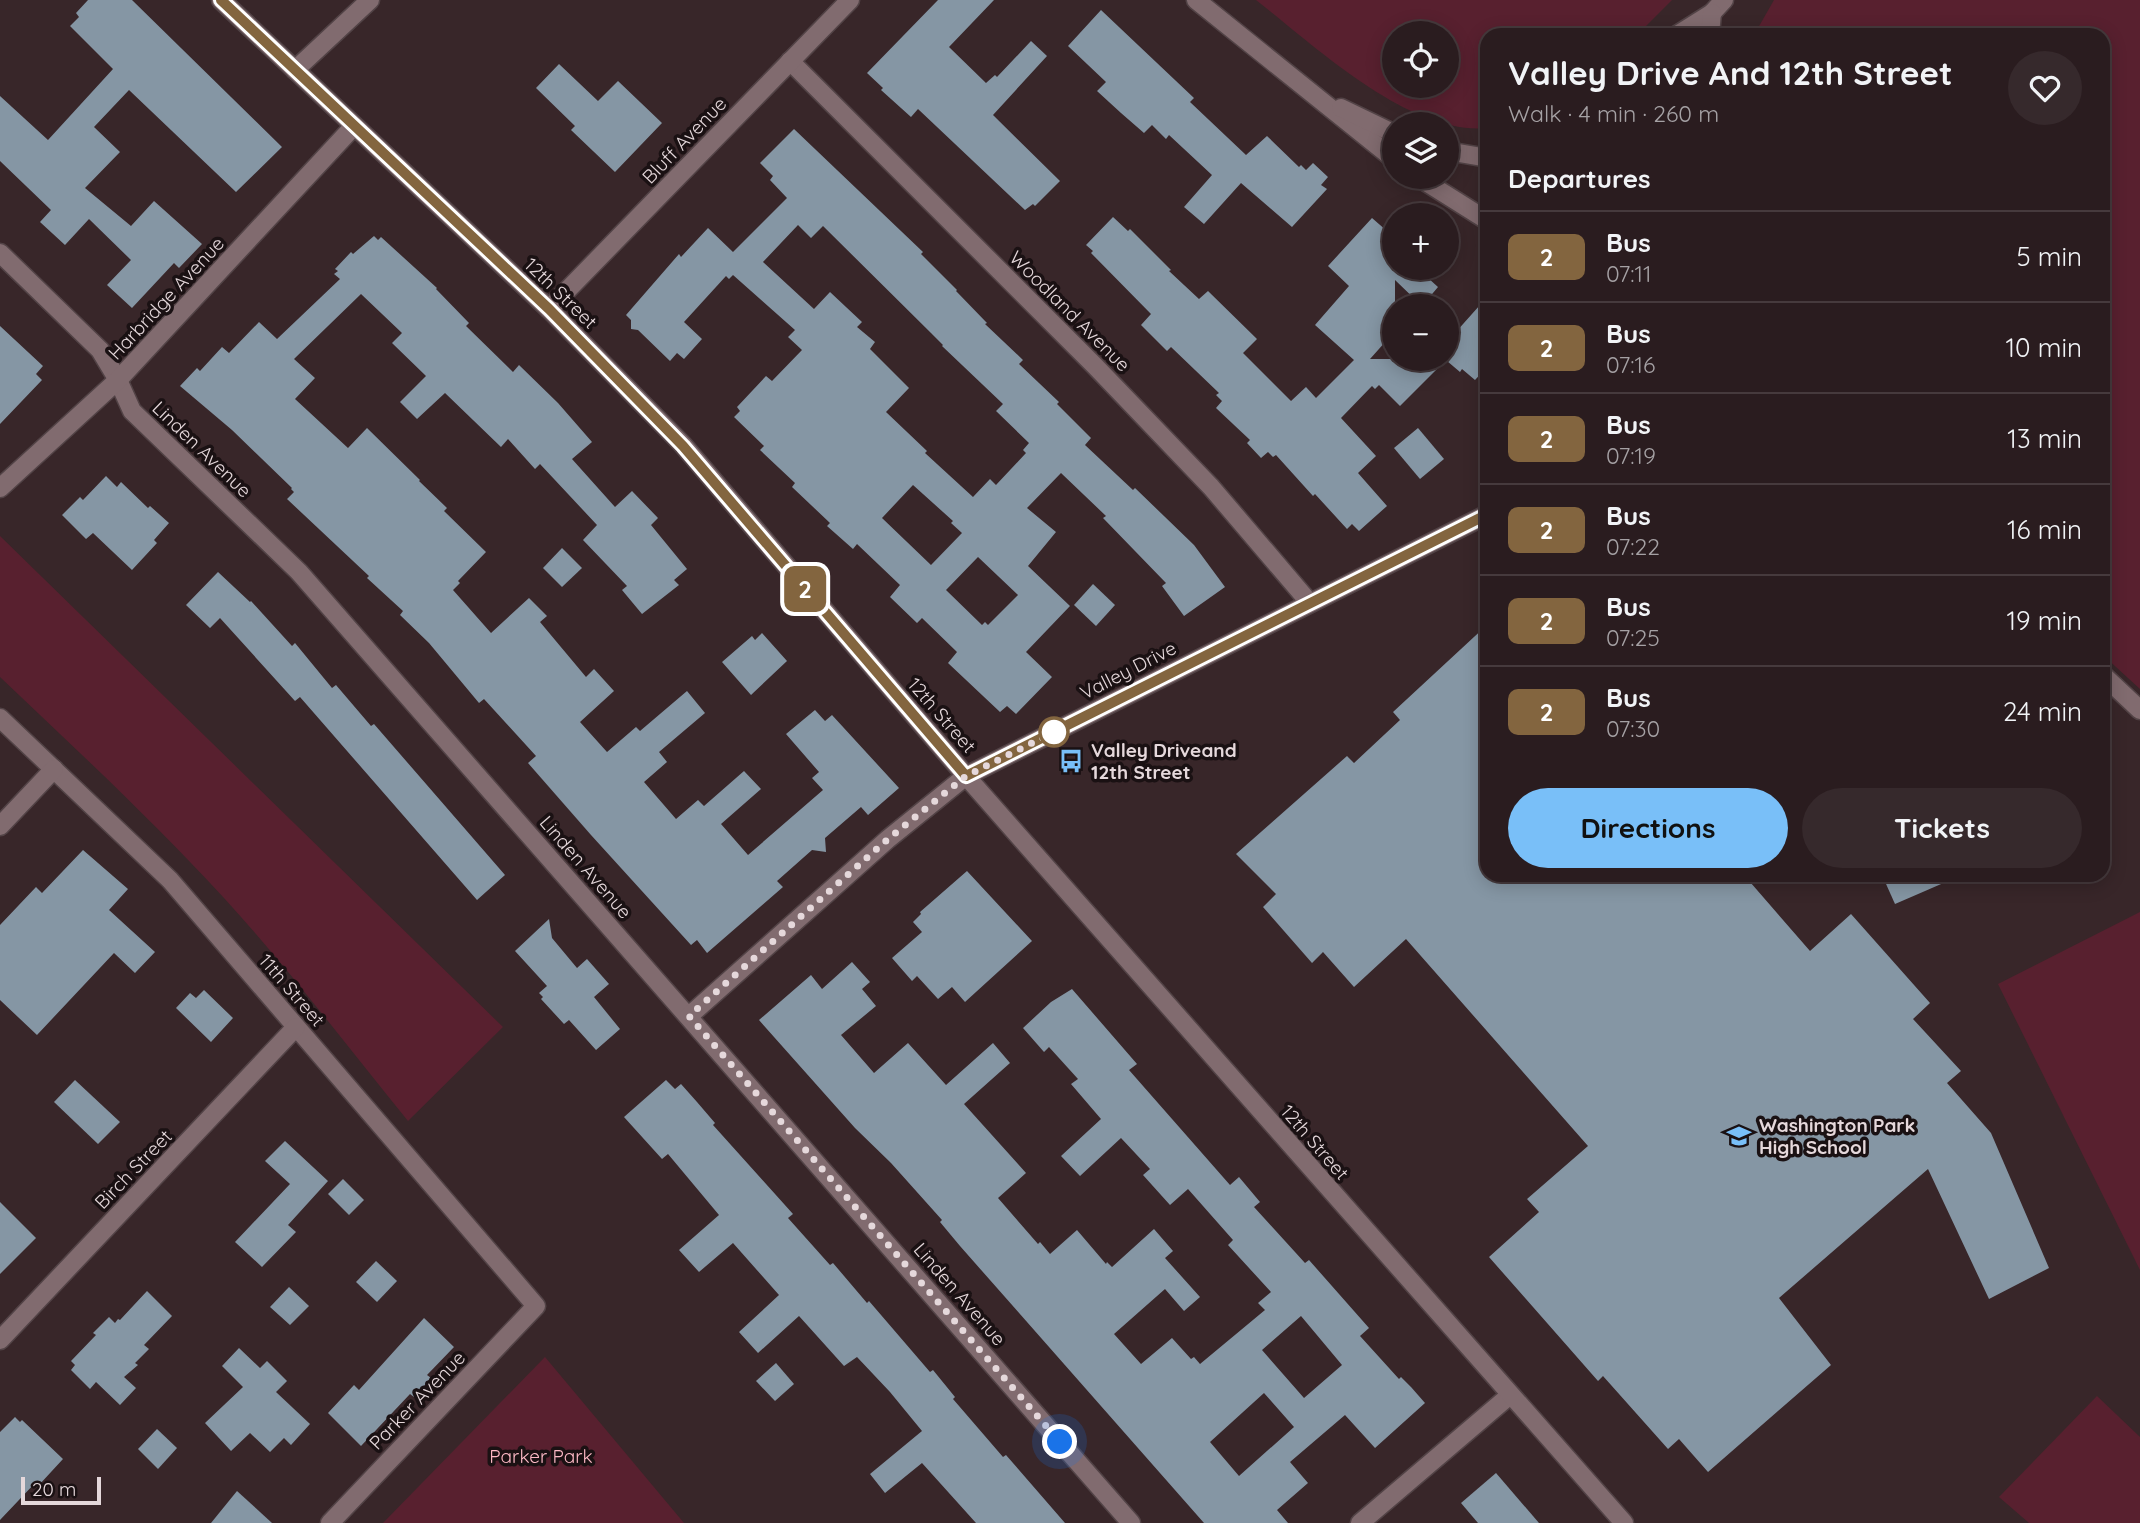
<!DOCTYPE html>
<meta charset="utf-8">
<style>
:root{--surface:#2a1c1f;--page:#36292c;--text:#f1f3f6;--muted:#a5a1a4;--line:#463a3d;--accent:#79bff8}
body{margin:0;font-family:Quicksand,sans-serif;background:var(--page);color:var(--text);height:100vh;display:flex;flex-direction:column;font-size:26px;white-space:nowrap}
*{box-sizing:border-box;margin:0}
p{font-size:23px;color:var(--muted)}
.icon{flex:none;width:38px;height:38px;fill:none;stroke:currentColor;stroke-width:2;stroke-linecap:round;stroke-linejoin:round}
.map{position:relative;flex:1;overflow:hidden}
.panel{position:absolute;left:1480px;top:28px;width:630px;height:854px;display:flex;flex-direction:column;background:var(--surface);border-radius:21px;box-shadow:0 4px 18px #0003,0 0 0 2px var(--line)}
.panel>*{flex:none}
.badge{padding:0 14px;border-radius:10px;font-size:24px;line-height:46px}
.buttons{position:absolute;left:1382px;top:21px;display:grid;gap:14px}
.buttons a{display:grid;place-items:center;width:77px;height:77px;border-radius:50%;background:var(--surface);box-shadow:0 4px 18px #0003,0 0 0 2px var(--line);font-size:35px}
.scale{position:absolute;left:21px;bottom:18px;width:80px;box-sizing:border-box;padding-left:7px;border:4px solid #e5d8db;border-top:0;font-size:19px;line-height:24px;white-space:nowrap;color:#e5d8db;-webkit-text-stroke:5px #1a1113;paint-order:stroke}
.you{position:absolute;width:35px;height:35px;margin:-18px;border:5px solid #fff;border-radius:50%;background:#1a73e8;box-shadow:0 0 0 10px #1a73e833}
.map>.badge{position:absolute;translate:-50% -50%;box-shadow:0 0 0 4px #fff}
h2{padding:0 28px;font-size:26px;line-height:63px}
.round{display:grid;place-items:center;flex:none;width:74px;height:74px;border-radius:37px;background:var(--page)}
.head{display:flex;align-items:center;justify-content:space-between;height:119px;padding:0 28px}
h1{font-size:33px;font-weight:700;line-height:52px}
.primary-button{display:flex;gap:14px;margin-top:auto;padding:14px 28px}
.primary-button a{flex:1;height:80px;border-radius:42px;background:var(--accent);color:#111;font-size:28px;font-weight:700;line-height:80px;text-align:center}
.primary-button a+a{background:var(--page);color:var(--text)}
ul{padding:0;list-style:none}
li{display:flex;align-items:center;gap:21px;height:91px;padding:0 28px;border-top:2px solid var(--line)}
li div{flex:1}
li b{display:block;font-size:26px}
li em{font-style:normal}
li .badge{min-width:77px;font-weight:700;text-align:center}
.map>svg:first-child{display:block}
.green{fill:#58202f;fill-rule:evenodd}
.building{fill:#8596a4;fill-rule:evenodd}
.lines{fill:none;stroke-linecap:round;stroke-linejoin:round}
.minor-casing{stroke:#524346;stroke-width:21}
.tertiary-casing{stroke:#524346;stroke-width:21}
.minor{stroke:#816b6f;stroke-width:18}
.tertiary{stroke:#816b6f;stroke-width:18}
.line-casing{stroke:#fff;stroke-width:16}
.line{stroke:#83653f;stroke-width:10}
.walk{stroke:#e5d8db;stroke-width:7;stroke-dasharray:0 12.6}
.stop-dot{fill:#fff;stroke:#83653f;stroke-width:3.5}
.labels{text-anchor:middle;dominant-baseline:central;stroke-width:7;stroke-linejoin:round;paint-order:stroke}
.street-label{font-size:19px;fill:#e5d8db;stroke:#1a1113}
.poi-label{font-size:19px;font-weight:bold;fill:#e5d8db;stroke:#1a1113;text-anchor:start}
.park-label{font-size:19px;fill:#ffbac7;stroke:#1a1113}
</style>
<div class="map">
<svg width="2140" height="1523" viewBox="0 0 2140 1523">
<rect width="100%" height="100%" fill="#382629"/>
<g class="green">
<path d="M 1256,0 L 1672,0 L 1637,35 L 1488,35 L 1487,128 C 1409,135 1315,46 1256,0 ZM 1395,33 L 1447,33 L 1447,86 L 1395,86 Z"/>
<path d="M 1774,0 L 2140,0 L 2140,689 L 2104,656 L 2104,35 L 1754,35 Z"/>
<path d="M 0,536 L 503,1027 L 408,1121 C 347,1046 289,969 224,898 C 153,821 76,749 0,677 Z"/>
<path d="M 2140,912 L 2140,1270 L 1998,984 Z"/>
<path d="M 545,1357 L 684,1523 L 383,1523 Z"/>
<path d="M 2097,1396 L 2140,1437 L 2140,1523 L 2029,1523 L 1999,1497 Z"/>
</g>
<g class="building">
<path d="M 88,0 L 132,0 L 282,147 L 236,192 L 129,90 L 94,127 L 120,152 L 85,188 L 131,226 L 154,201 L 202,244 L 179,268 L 174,263 L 132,308 L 107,285 L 131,260 L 89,219 L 65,245 L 40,222 L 51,210 L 0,161 L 0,96 L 48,140 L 113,69 L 70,26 L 79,17 L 76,13 Z"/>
<path d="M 938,0 L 994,0 L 949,47 L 986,83 L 995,75 L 997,77 L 1031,41 L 1047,56 L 993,115 L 1060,181 L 1035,206 L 1033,204 L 1025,210 L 918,109 L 911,117 L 881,90 L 883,88 L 867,73 Z"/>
<path d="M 1101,10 L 1194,98 L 1190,102 L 1246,155 L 1267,136 L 1299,167 L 1301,165 L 1306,170 L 1313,163 L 1328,177 L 1321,185 L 1327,189 L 1292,227 L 1241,183 L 1204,224 L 1184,207 L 1212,175 L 1169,135 L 1166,139 L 1152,125 L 1144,133 L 1121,113 L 1097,91 L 1106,82 L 1068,46 Z"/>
<path d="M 559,64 L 598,101 L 618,81 L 662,123 L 615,172 L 571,130 L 575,126 L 536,88 Z"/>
<path d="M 794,129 L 923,252 L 921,254 L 957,290 L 956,291 L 987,323 L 985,324 L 1023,360 L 1019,364 L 1059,402 L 1057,404 L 1091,438 L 1085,445 L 1133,490 L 1135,488 L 1194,545 L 1225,587 L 1184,616 L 1162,586 L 1166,583 L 1103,518 L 1106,516 L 1061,473 L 1027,508 L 1056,532 L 1028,566 L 1070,606 L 1026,652 L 1052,677 L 1016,714 L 1007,706 L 1000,712 L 948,663 L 957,652 L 922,618 L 917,623 L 890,597 L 900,585 L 857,544 L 853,549 L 827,526 L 830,523 L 792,487 L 795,483 L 760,450 L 764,446 L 734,417 L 740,411 L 737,407 L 766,376 L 772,381 L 802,350 L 788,337 L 795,330 L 733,275 L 729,279 L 726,276 L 684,322 L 702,339 L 684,359 L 677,353 L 670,361 L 638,330 L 631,329 L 631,320 L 626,315 L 679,254 L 681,257 L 708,228 L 733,252 L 787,198 L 770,180 L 773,176 L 760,163 ZM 798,225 L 811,238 L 823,226 L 931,333 L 943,345 L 942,346 L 1003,404 L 996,411 L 1029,443 L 1023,450 L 1026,453 L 996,485 L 990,479 L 973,497 L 925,453 L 927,451 L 886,412 L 909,388 L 870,349 L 875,342 L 857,327 L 862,322 L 830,292 L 814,309 L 763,262 ZM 913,485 L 953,521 L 951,523 L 962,533 L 931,565 L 882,518 ZM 978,557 L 1018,595 L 988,625 L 985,622 L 982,625 L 946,590 Z"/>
<path d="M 1113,217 L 1128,231 L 1130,229 L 1171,270 L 1169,271 L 1199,299 L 1208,291 L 1257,339 L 1243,353 L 1291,401 L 1306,387 L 1316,398 L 1354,360 L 1315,325 L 1349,286 L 1328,266 L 1372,218 L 1395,238 L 1394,268 L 1417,268 L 1438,287 L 1422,306 L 1395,280 L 1395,331 L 1370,359 L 1447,359 L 1400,406 L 1379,385 L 1375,389 L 1372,386 L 1341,418 L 1376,456 L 1358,473 L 1387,506 L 1359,531 L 1352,524 L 1347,529 L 1315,494 L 1313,496 L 1276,455 L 1273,457 L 1268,452 L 1261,458 L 1247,443 L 1250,440 L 1216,408 L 1222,401 L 1216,395 L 1219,393 L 1171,347 L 1167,351 L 1141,325 L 1151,314 L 1091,253 L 1093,251 L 1086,245 Z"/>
<path d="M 374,236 L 378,240 L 381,237 L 437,288 L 436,289 L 469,323 L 466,326 L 513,372 L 519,365 L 558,403 L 592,442 L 572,459 L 615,507 L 632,491 L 658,518 L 651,525 L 687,569 L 674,580 L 679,585 L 642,614 L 622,590 L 627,586 L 583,540 L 597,525 L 540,464 L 535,469 L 508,439 L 501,447 L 445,393 L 417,419 L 400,402 L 426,376 L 392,343 L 402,333 L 361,294 L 294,359 L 315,378 L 295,399 L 348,448 L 367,428 L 420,480 L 419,481 L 447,508 L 444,511 L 486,552 L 458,581 L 460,583 L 453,590 L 491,633 L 529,598 L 547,616 L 540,622 L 586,677 L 594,669 L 614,691 L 580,722 L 607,752 L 636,727 L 640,731 L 687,691 L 705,713 L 659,752 L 667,762 L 644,782 L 676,819 L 698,800 L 704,806 L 744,771 L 761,789 L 721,824 L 748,855 L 823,790 L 812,778 L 819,772 L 786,734 L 815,710 L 825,721 L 832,715 L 899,788 L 868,815 L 861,807 L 825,838 L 826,852 L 812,850 L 777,881 L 783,887 L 707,953 L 697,940 L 691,945 L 591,835 L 528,763 L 536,756 L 484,699 L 479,703 L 429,643 L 400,615 L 403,611 L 367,578 L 369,576 L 287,499 L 294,492 L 291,489 L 292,488 L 232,430 L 180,386 L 197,368 L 200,371 L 222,347 L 229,353 L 259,322 L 277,339 L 340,279 L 334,274 L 338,271 L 335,269 L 351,252 L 353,254 Z"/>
<path d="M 1488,296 L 1488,366 L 1475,380 L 1462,369 L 1460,372 L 1447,361 L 1447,342 Z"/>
<path d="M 0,326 L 43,366 L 36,374 L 42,380 L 0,424 Z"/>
<path d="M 1418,428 L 1444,459 L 1420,479 L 1394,448 Z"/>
<path d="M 106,476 L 117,487 L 121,482 L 148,508 L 150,506 L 169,523 L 154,540 L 157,543 L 132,570 L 93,533 L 86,539 L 62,515 L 80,497 L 83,500 Z"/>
<path d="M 562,548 L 582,568 L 562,587 L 543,568 Z"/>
<path d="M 218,572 L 250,602 L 251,601 L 292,646 L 295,643 L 332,688 L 336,685 L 371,726 L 374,724 L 505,875 L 477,900 L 300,697 L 295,701 L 220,618 L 210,628 L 186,605 Z"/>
<path d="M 1093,584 L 1115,605 L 1096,626 L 1074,605 Z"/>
<path d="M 1488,624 L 1488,875 L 1744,875 L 1810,951 L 1851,914 L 1930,1003 L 1913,1019 L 1961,1071 L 1947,1083 L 1991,1133 L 2049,1268 L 1989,1299 L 1928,1169 L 1779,1298 L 1831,1365 L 1708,1472 L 1679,1439 L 1668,1449 L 1603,1376 L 1598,1381 L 1489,1257 L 1539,1212 L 1527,1199 L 1588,1146 L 1406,939 L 1354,987 L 1323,952 L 1312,963 L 1263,907 L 1276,894 L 1236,854 L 1347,756 L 1354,763 L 1400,720 L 1393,712 Z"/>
<path d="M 762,633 L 787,661 L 751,695 L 722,662 L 752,636 L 755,640 Z"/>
<path d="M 83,850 L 128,889 L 109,910 L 155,952 L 135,973 L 114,953 L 37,1035 L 0,1000 L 0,925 L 36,887 L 42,893 Z"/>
<path d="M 967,871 L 1032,941 L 965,1002 L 952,987 L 938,999 L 917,976 L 912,981 L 892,958 L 922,932 L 913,922 L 921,914 L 920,912 Z"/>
<path d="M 1882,875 L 1962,875 L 1895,904 Z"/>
<path d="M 549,919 L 552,938 L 577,968 L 587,959 L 609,984 L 594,997 L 620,1029 L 596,1050 L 569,1020 L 564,1024 L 541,999 L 543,997 L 539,993 L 547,986 L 515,951 Z"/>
<path d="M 852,962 L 870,982 L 862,989 L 876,1006 L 841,1035 L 874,1073 L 908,1043 L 946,1085 L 993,1043 L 1010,1063 L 964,1104 L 1026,1173 L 998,1198 L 1038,1244 L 1040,1242 L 1050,1254 L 1077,1230 L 1106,1264 L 1107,1262 L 1112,1267 L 1154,1229 L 1173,1251 L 1165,1258 L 1200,1297 L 1184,1311 L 1165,1289 L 1114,1334 L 1141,1364 L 1172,1338 L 1191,1359 L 1194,1357 L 1200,1364 L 1265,1310 L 1258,1303 L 1271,1292 L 1228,1245 L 1233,1240 L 1188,1189 L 1170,1205 L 1143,1175 L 1150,1169 L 1121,1138 L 1080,1176 L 1061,1156 L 1101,1119 L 1071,1084 L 1078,1079 L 1049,1047 L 1044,1052 L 1023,1028 L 1051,1002 L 1072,989 L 1137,1064 L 1129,1070 L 1230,1185 L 1239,1177 L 1260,1202 L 1254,1207 L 1305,1263 L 1309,1260 L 1369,1328 L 1360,1336 L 1399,1379 L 1401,1377 L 1411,1387 L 1425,1403 L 1375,1448 L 1345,1415 L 1290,1462 L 1308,1483 L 1277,1510 L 1288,1523 L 1204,1523 L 960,1246 L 940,1222 L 942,1220 L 891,1163 L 855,1128 L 759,1020 L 811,975 L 822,989 ZM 1301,1316 L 1342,1365 L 1304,1398 L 1262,1350 ZM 1264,1393 L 1294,1427 L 1239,1476 L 1210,1442 Z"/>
<path d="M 204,990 L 233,1018 L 211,1042 L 176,1008 L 190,993 L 196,998 Z"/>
<path d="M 75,1080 L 120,1122 L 98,1144 L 54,1102 Z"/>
<path d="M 666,1080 L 675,1089 L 681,1084 L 697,1102 L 715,1123 L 713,1125 L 793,1214 L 788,1218 L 830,1265 L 833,1263 L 867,1303 L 869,1301 L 930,1372 L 933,1370 L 955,1397 L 953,1399 L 1003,1457 L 1006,1455 L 1065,1523 L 976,1523 L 922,1463 L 885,1493 L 870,1474 L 922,1431 L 890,1392 L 857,1357 L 844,1366 L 799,1316 L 758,1353 L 739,1332 L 779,1295 L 733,1243 L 699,1272 L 679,1250 L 719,1215 L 668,1154 L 662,1159 L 624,1117 Z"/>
<path d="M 285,1141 L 328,1181 L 288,1225 L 296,1232 L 262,1267 L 235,1242 L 290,1184 L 265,1161 Z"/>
<path d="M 343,1179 L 364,1200 L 349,1215 L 328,1194 Z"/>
<path d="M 0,1202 L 36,1238 L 0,1274 Z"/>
<path d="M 376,1261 L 397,1281 L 377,1302 L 356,1282 Z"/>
<path d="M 289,1287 L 309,1306 L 290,1325 L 270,1307 Z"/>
<path d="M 147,1291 L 172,1316 L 144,1345 L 149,1349 L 135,1363 L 138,1365 L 124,1377 L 136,1388 L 120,1405 L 96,1382 L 90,1389 L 71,1370 L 75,1365 L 71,1361 L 96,1335 L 93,1333 L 109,1317 L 115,1323 L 118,1319 L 120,1320 Z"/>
<path d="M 424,1318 L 454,1347 L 427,1375 L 431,1378 L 414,1397 L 410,1394 L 361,1446 L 328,1413 L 354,1385 L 359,1390 Z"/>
<path d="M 239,1348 L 260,1368 L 267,1361 L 287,1381 L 276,1392 L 310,1424 L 291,1445 L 284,1438 L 270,1452 L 250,1433 L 231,1451 L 205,1423 L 243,1387 L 222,1366 Z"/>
<path d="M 776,1363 L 794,1384 L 775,1401 L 756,1381 Z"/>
<path d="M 15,1417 L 20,1422 L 22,1420 L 63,1459 L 39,1485 L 36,1482 L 0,1520 L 0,1432 Z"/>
<path d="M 157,1429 L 177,1448 L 158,1469 L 138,1449 Z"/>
<path d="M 1496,1473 L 1539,1523 L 1478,1523 L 1461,1503 Z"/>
<path d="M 237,1491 L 272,1523 L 211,1523 Z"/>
</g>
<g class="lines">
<g class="minor-casing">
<g id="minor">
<path d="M 1196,0 L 1395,160"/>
<path d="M 1677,35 L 1712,13 L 1724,0"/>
<path d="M 1710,35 L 1712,13"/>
<path d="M 790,61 L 1095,366 L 1211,487 L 1309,602"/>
<path d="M 295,70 L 370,0"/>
<path d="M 1341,108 L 1395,134"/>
<path d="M 1447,151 L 1488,158"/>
<path d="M 1418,177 L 1488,221"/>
<path d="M 0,253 L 100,350 L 118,380 L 132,411 L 299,572 L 1131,1523"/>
<path d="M 549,309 L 850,0"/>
<path d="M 0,488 L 118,380 L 354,126"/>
<path d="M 2104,676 L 2140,710"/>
<path d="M 0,718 L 170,880 L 536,1306 L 330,1523"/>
<path d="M 0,826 L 54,769"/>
<path d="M 689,1016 L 888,839 L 966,776 L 1488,514"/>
<path d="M 0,1340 L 296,1027"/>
<path d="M 1360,1523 L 1509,1396"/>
</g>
</g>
<g class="tertiary-casing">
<path id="tertiary" d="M 221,0 L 549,309 L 683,445 L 966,776 L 1624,1523"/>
</g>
<use href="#minor" class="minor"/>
<use href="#tertiary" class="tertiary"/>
</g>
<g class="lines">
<g class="line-casing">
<path id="line" d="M 221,0 L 549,309 L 683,446 L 966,776 L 1488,514"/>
</g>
<use href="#line" class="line"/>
<path class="walk" d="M 1054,732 L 966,776 L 888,839 L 689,1016 L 1060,1442"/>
</g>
<defs>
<g id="bus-bare" transform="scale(1.89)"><path d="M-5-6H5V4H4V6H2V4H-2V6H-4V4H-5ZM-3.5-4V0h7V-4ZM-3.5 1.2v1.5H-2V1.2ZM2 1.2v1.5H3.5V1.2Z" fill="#79bff8" stroke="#1a1113" stroke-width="2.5" paint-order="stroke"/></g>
<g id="school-bare" transform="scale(1.89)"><path d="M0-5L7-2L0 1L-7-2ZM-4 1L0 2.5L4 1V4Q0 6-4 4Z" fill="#79bff8" stroke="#1a1113" stroke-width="2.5" paint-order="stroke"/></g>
</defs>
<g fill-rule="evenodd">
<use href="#bus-bare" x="1071" y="761"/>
<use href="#school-bare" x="1739" y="1136"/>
</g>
<circle class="stop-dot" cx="1054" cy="732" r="14"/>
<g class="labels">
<g class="street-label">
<text transform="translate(684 140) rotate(-46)">Bluff Avenue</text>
<text transform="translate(561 293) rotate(44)">12th Street</text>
<text transform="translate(166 298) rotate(-47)">Harbridge Avenue</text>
<text transform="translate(1070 311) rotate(45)">Woodland Avenue</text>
<text transform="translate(202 449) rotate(44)">Linden Avenue</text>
<text transform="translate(1128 670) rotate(-27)">Valley Drive</text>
<text transform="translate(942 715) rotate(49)">12th Street</text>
<text transform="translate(586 867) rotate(49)">Linden Avenue</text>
<text transform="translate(292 990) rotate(49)">11th Street</text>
<text transform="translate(1315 1142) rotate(49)">12th Street</text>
<text transform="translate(133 1169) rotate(-46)">Birch Street</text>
<text transform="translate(960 1294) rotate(49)">Linden Avenue</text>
<text transform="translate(417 1400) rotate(-46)">Parker Avenue</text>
</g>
<g class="poi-label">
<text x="1091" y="750">Valley Driveand<tspan x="1091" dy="22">12th Street</tspan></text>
<text x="1759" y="1125">Washington Park<tspan x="1759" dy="22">High School</tspan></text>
</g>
<g class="park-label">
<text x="541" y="1456">Parker Park</text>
</g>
</g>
</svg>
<div class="buttons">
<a><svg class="icon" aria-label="locate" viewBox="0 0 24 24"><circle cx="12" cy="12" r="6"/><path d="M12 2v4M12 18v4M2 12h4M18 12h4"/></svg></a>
<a><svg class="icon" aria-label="layers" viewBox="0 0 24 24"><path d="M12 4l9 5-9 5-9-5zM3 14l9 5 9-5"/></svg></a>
<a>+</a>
<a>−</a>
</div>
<div class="scale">20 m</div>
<div class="you" style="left:1060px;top:1442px"></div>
<b class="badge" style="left:805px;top:589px;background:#83653f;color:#fff">2</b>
<section class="panel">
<div class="head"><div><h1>Valley Drive And 12th Street</h1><p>Walk · 4 min · 260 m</p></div><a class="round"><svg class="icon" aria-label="heart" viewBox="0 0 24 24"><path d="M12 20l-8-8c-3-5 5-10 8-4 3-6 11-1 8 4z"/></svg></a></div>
<h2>Departures</h2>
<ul>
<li><span class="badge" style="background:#83653f;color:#fff">2</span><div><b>Bus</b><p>07:11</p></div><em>5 min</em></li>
<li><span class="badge" style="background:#83653f;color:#fff">2</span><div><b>Bus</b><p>07:16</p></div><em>10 min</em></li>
<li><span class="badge" style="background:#83653f;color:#fff">2</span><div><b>Bus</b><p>07:19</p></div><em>13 min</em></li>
<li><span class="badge" style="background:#83653f;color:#fff">2</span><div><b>Bus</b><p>07:22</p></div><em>16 min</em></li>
<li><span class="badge" style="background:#83653f;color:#fff">2</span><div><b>Bus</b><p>07:25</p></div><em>19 min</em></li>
<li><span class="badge" style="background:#83653f;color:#fff">2</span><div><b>Bus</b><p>07:30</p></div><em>24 min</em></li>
</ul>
<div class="primary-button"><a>Directions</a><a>Tickets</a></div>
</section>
</div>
